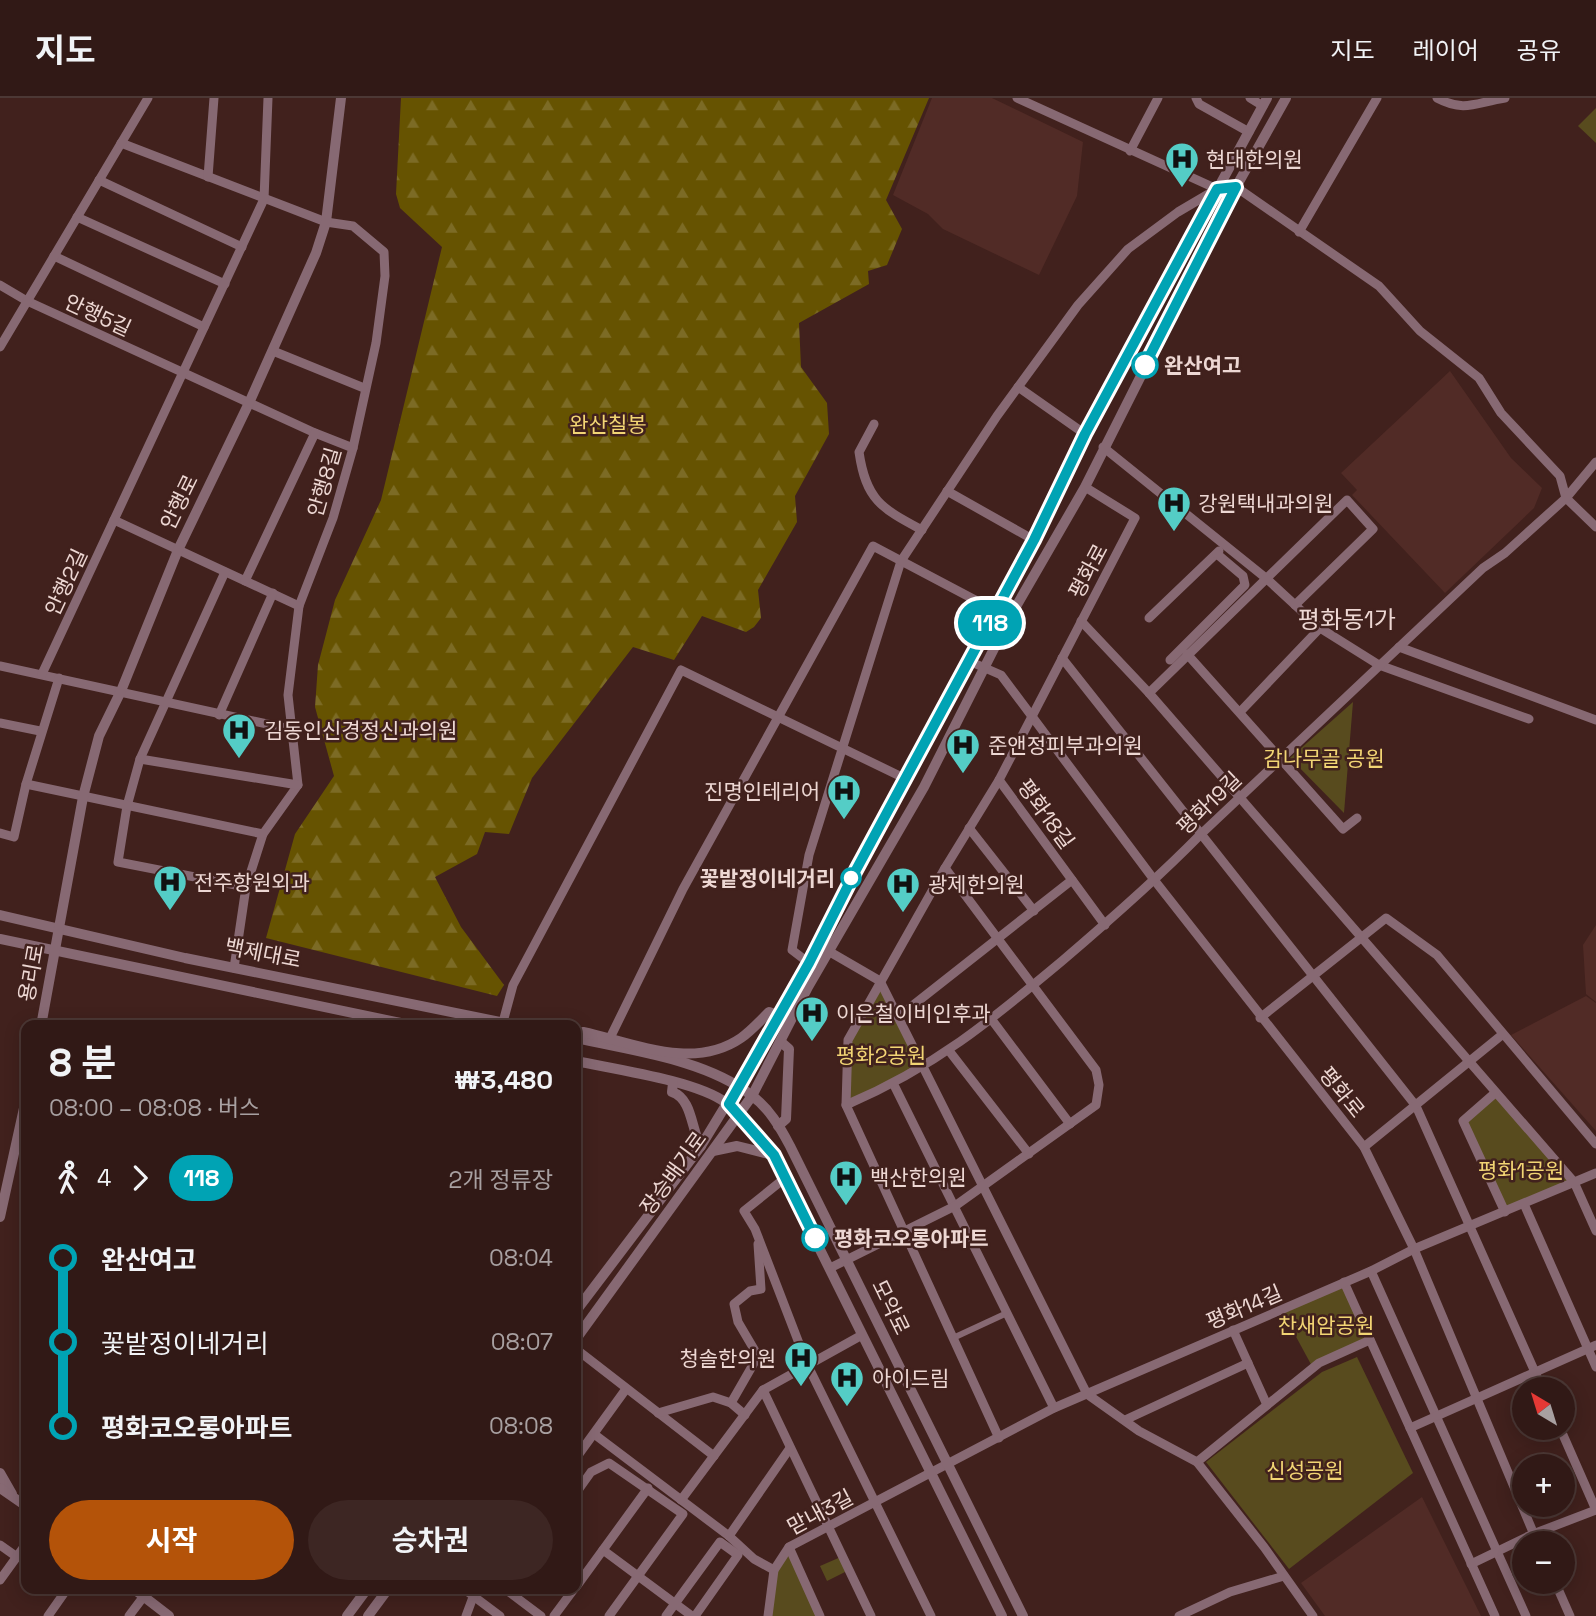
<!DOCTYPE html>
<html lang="ko">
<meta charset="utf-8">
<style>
:root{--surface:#311916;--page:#3d2623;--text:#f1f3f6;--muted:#a8a0a1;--line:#4c3835;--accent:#b45309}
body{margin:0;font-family:"Space Grotesk","Noto Sans KR",sans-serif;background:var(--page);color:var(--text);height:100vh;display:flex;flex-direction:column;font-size:26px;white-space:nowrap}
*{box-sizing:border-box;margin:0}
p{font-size:23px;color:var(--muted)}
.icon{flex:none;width:38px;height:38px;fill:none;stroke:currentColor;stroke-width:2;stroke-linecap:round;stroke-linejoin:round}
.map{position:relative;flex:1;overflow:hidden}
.sheet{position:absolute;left:21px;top:922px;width:560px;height:574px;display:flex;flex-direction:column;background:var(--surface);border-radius:14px;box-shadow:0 4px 18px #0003,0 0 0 2px var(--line)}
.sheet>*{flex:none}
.badge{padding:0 14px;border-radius:23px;font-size:24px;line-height:46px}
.needle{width:46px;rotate:322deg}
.buttons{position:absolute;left:1512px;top:1279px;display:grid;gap:14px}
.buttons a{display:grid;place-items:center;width:63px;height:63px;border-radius:50%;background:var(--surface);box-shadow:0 4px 18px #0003,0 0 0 2px var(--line);font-size:35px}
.map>.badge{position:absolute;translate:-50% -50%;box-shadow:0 0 0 4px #fff}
.legs{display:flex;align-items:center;gap:10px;height:77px;padding:0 28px;font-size:23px}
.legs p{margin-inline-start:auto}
.summary{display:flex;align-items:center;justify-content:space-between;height:119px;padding:0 28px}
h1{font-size:38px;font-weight:700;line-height:52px}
.action{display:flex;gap:14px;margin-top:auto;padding:14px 28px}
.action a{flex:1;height:80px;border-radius:42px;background:var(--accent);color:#fff;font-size:28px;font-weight:700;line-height:80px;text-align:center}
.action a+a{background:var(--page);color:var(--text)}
ul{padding:0 28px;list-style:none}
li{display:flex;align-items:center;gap:24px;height:84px;font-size:26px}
li i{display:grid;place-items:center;width:10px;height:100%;margin:0 9px;background:currentColor}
li i::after{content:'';width:18px;height:18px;margin:-9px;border:5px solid;border-radius:50%;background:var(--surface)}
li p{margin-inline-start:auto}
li:first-child i{background:linear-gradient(#0000 50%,currentColor 0)}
li:last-child i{background:linear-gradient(currentColor 50%,#0000 0)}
header{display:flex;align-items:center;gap:42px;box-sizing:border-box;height:98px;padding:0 35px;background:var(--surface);border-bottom:2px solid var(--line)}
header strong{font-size:33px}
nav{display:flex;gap:38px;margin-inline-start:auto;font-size:24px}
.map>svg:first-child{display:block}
.built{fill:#512b26}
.green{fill:#584b1e}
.forest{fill:url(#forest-firs)}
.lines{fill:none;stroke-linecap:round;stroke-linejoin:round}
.pedestrian{stroke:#876973;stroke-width:6}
.minor{stroke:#876973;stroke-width:9}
.tertiary{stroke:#876973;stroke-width:10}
.line-1-casing{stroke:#fff;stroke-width:16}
.line-1{stroke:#00a3b4;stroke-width:10}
.stop-1-dot{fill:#fff;stroke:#00a3b4;stroke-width:3.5}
.labels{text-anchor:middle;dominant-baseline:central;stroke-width:5;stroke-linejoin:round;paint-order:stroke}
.poi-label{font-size:21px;fill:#edd7d3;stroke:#41211d;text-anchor:start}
.street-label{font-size:21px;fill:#edd7d3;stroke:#41211d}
.stop-label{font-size:21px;font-weight:bold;fill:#edd7d3;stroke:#41211d;text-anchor:start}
.park-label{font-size:21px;fill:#f2d574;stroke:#41211d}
.quarter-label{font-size:24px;fill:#edd7d3;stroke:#41211d}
</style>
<header>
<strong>지도</strong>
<nav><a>지도</a><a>레이어</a><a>공유</a></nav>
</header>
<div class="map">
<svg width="1596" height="1518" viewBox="0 0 1596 1518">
<defs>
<pattern id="forest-firs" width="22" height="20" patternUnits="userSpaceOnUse" patternTransform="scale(1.75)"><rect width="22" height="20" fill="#665301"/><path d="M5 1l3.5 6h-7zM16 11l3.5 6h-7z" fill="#7c6b25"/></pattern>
</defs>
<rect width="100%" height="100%" fill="#41211d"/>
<g class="built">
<path d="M 932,0 L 992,0 L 1083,44 L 1077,98 L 1039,177 L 943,131 L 928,116 L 893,97 Z"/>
<path d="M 1450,273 L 1511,360 L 1542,390 L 1534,410 L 1445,495 L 1352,397 L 1357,392 L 1341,375 Z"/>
<path d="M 1596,827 L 1596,904 L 1586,896 L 1583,847 Z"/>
<path d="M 1586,898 L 1596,905 L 1596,1033 L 1511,937 Z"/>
<path d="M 1422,1399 L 1481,1518 L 1325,1518 L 1301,1485 Z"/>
</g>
<g class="green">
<path d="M 1596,10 L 1596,45 L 1578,28 Z"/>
<path d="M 1353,604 L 1344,715 L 1290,660 Z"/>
<path d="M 880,883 L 923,969 L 846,1007 L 848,942 Z"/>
<path d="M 1495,995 L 1574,1084 L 1505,1114 L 1463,1023 Z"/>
<path d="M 1344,1184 L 1370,1242 L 1313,1270 L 1281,1211 Z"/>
<path d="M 1357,1259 L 1413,1375 L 1289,1471 L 1206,1364 L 1322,1274 Z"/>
<path d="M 789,1449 L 820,1518 L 768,1518 L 774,1472 Z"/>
<path d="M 843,1458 L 849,1472 L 827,1483 L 820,1468 Z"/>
</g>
<path class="forest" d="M 401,0 L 929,0 L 886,102 L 902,131 L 887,167 L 868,173 L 869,186 L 799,225 L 801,269 L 827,305 L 829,336 L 795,398 L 797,424 L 758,492 L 761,520 L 754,529 L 746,534 L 702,518 L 674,562 L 633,549 L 532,680 L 509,736 L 485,734 L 477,756 L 435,779 L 461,829 L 504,887 L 497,898 L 266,840 L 295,736 L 334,678 L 315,609 L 318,567 L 335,502 L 381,402 L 442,149 L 400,110 L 396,96 Z"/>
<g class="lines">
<path class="pedestrian" d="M 953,1240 L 1007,1215"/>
<g class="minor">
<path d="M 1017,0 L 1217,91 L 1236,89 L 1379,188 L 1420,233 L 1479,280 L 1501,315 L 1560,378 L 1566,400 L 1596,429"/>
<path d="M 1196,0 L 1199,6 L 1249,34"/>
<path d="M 1250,0 L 1263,8"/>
<path d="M 1437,0 C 1465,15 1477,4 1505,0"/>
<path d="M 121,45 L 326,124 L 353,128 L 384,154 L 385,178 L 376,245 L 353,350 L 333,420 L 299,508 L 288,597 L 298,687 L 263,736 L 246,789 L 234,870"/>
<path d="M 1130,53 L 1158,0"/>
<path d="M 208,79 L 214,0"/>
<path d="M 99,82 L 242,149"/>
<path d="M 77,119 L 225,186"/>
<path d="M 1299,134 L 1377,0"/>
<path d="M 54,158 L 204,229"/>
<path d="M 0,187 L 27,203 L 315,335 L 353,350"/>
<path d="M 0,249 L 148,0"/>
<path d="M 273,253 L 364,290"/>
<path d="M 1018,289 L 1085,336"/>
<path d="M 874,326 L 859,354 C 866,402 881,410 922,432"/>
<path d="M 1103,349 L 1267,481 L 1320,530 L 1379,567 L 1529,621"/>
<path d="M 947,393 L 1034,442"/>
<path d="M 114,422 L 299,508"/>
<path d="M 225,474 L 140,661 L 127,708 L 118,764 L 246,789"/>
<path d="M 245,483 L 315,335"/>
<path d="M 1149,520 L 1219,453"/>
<path d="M 1081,523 L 1149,595 L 1574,1084 L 1596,1133"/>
<path d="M 1399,549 L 1596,622"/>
<path d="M 1187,556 L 1343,731 L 1357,720"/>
<path d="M 1062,560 L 1416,1008 L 1543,1292"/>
<path d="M 1170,562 L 1245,487 L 1243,478 L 1217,456"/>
<path d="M 969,563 L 1001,577 L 1155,783 L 1364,1049 L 1414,1151 L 1538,1446"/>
<path d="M 0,568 L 290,631"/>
<path d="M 42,576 L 264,101 L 268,0"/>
<path d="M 1149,595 L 1347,402 L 1373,431 L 1295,507"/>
<path d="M 1240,614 L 1320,530"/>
<path d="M 219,617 L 273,495"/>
<path d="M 0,625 L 40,633"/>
<path d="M 140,661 L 298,687"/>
<path d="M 999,682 L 1105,827"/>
<path d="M 26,686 L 59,580"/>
<path d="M 969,730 L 1034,813"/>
<path d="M 0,735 L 14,739 L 26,686 L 263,736"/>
<path d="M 830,854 L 880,883 L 1087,1296 L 1139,1333 L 1197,1364 L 1264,1449 L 1313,1518"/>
<path d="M 809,865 L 792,852 L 809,757 L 901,463 L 997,318 L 1078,207 L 1128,151 L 1178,114 L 1217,91"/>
<path d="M 898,919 L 1072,782"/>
<path d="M 1260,920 L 1386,820 L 1437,857 L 1596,1046"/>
<path d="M 992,922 L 1070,1026"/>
<path d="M 503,924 L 513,887 L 681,572 L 906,681"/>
<path d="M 610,940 L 683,791 L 873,448 L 996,513"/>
<path d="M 950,954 L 1029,1056"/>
<path d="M 894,987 L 1054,1310"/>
<path d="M 1495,995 L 1463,1023 L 1505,1114"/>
<path d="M 846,1007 C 935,969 989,924 1062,863 C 1110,822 1156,782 1200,737 L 1483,470 L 1505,455 L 1566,400 L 1596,364"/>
<path d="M 1364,1049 L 1503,936"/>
<path d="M 785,1080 L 744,1113 L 755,1131 L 807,1266 L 931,1518"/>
<path d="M 1524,1106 L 1596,1269"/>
<path d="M 830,1170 L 955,1108 L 1096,1007 L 1099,987 L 1096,972 L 945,770"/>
<path d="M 1371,1173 L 1526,1518"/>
<path d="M 1344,1184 L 1495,1518"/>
<path d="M 1233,1232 L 1267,1307"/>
<path d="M 576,1251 L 714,1358"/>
<path d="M 763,1292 L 871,1518"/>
<path d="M 658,1315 L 713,1299 L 731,1305"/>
<path d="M 745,1317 L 731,1305 L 758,1258 L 738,1224 L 734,1206 L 750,1193 L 761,1191 L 758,1146"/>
<path d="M 1125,1322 L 1248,1265"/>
<path d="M 1410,1330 L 1596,1247"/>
<path d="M 1560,1330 L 1596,1412"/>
<path d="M 594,1336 L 729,1438 L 754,1461 L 774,1472"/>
<path d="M 999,1340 L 846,1007 L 848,942 L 945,770 L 999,682 L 1135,420 L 1085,389"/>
<path d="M 576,1360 L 626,1291"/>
<path d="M 1197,1364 L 1319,1265 L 1370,1242"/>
<path d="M 576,1395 L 591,1374 L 609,1365 L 683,1416 L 609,1518"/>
<path d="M 681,1402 L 763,1292 L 862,1237"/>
<path d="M 729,1438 L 790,1350"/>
<path d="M 0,1447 L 17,1459"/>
<path d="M 789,1449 L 820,1518"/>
<path d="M 603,1452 L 692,1518"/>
<path d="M 1471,1466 L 1533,1436 L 1596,1412"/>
<path d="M 0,1482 L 26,1446"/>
<path d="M 1555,1484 L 1570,1518"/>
<path d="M 576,1489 L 648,1390"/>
<path d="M 464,1491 L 500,1518"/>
<path d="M 505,1491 L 541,1518"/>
<path d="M 48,1518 L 67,1491"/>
<path d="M 129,1518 L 144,1498"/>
<path d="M 466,1518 L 476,1491"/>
<path d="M 554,1518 L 574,1491"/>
<path d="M 666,1518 L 720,1444 L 738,1457 L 695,1518"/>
<path d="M 768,1518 L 774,1472 L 789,1449 L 1054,1310 L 1371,1173 L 1414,1151 L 1596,1075"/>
<path d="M 1179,1518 L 1230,1494 L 1284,1478"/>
</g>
<g class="tertiary">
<path d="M 0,817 L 185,860 L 520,928"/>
<path d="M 0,841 L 415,928"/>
<path d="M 41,928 L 83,699 L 99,638 L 121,593 L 178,452 L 249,305 L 316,155 L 326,124 L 341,0"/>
<path d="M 576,940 C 632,953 704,961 751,997 C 769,1010 780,1029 790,1048 L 1023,1518"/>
<path d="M 579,941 L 583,934 C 634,945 693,973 741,940 C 751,933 760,923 769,914 L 780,918"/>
<path d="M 576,963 C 613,971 698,983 726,1005 C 744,1019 759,1040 773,1057 L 1002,1518"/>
<path d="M 673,985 L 672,994 C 693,1001 691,1033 701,1048"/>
<path d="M 778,1028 L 786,1021 L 789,951 L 781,944"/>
<path d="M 713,1053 L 737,1048 L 773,1057"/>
<path d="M 0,1119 L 26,1001"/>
<path d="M 576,1213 L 701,1048 L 780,918 L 1034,442 L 1085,336 L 1267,0"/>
<path d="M 576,1241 L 752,998 L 808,889 L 924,689 L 1010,519 L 1085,389 L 1236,89 L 1286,0"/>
<path d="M 0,1375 L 12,1396"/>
<path d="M 0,1390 L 26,1408"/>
<path d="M 134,1491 L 169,1518"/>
<path d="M 347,1518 L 367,1491"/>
<path d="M 368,1518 L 388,1491"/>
</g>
</g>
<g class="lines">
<g class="line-1-casing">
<path id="line-1" d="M 815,1140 L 774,1057 L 729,1006 L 809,865 L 856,772 L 1034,442 L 1085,336 L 1217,91 L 1236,89 L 1145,267"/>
</g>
<use href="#line-1" class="line-1"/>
</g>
<defs>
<g id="hospital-pin" transform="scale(1.75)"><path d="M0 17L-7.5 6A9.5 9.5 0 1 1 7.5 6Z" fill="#54cdc6" stroke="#41211d"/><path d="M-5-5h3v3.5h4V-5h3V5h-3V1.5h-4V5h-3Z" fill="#111"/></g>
</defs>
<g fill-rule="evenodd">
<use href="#hospital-pin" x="1182" y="61"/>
<use href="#hospital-pin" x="1174" y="405"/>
<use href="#hospital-pin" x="239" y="632"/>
<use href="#hospital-pin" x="963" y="647"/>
<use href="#hospital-pin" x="844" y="693"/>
<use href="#hospital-pin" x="170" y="784"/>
<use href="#hospital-pin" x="903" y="786"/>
<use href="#hospital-pin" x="812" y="915"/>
<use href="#hospital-pin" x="846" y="1079"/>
<use href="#hospital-pin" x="801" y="1260"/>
<use href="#hospital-pin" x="847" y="1280"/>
</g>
<g class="stop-1-dot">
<circle cx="1145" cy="267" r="12"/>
<circle cx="851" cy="780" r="9"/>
<circle cx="815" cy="1140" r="12"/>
</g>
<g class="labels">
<g class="poi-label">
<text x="1206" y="61">현대한의원</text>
<text x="1198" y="405">강원택내과의원</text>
<text x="264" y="632">김동인신경정신과의원</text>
<text x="988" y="647">준앤정피부과의원</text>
<text x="820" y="693" text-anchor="end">진명인테리어</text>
<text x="194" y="784">전주항원외과</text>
<text x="928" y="786">광제한의원</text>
<text x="836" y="915">이은철이비인후과</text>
<text x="870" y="1079">백산한의원</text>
<text x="776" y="1260" text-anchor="end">청솔한의원</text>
<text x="872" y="1280">아이드림</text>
</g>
<g class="street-label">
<text transform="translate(98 217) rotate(25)">안행5길</text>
<text transform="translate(324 384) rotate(-74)">안행8길</text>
<text transform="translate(179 404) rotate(-64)">안행로</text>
<text transform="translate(1088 473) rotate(-62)">평화로</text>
<text transform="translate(66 484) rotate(-65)">안행2길</text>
<text transform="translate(1209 705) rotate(-44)">평화19길</text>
<text transform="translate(1046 716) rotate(54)">평화18길</text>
<text transform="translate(263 855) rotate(11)">백제대로</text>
<text transform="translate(31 875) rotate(-80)">용리로</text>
<text transform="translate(1342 994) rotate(51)">평화로</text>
<text transform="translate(673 1075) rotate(-54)">장승배기로</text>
<text transform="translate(891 1209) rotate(64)">모악로</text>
<text transform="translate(1244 1209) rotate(-23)">평화14길</text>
<text transform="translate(820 1414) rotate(-28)">맏내3길</text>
</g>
<g class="stop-label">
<text x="1164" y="267">완산여고</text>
<text x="835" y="780" text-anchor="end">꽃밭정이네거리</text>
<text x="834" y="1140">평화코오롱아파트</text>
</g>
<g class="park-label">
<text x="608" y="326">완산칠봉</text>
<text x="1324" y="660">감나무골 공원</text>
<text x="881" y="957">평화2공원</text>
<text x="1521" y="1072">평화1공원</text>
<text x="1326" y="1227">찬새암공원</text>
<text x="1305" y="1372">신성공원</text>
</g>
<g class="quarter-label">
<text x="1347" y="521">평화동1가</text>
</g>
</g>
</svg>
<div class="buttons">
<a><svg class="needle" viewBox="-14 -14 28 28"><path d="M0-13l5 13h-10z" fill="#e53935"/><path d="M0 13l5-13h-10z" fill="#a8a0a1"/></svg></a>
<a>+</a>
<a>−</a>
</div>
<b class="badge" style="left:990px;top:525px;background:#00a3b4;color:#fff">118</b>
<section class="sheet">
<div class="summary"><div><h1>8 분</h1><p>08:00 – 08:08 · 버스</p></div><b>₩3,480</b></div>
<div class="legs"><svg class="icon" aria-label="walk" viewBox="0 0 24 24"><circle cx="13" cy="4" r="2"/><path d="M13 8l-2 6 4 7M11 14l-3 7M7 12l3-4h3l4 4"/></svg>4<svg class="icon" aria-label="forward" viewBox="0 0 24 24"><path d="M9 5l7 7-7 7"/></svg><b class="badge" style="background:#00a3b4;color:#fff">118</b><p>2개 정류장</p></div>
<ul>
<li><i style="color:#00a3b4"></i><b>완산여고</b><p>08:04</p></li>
<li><i style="color:#00a3b4"></i><span>꽃밭정이네거리</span><p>08:07</p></li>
<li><i style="color:#00a3b4"></i><b>평화코오롱아파트</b><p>08:08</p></li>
</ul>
<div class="action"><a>시작</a><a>승차권</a></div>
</section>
</div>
